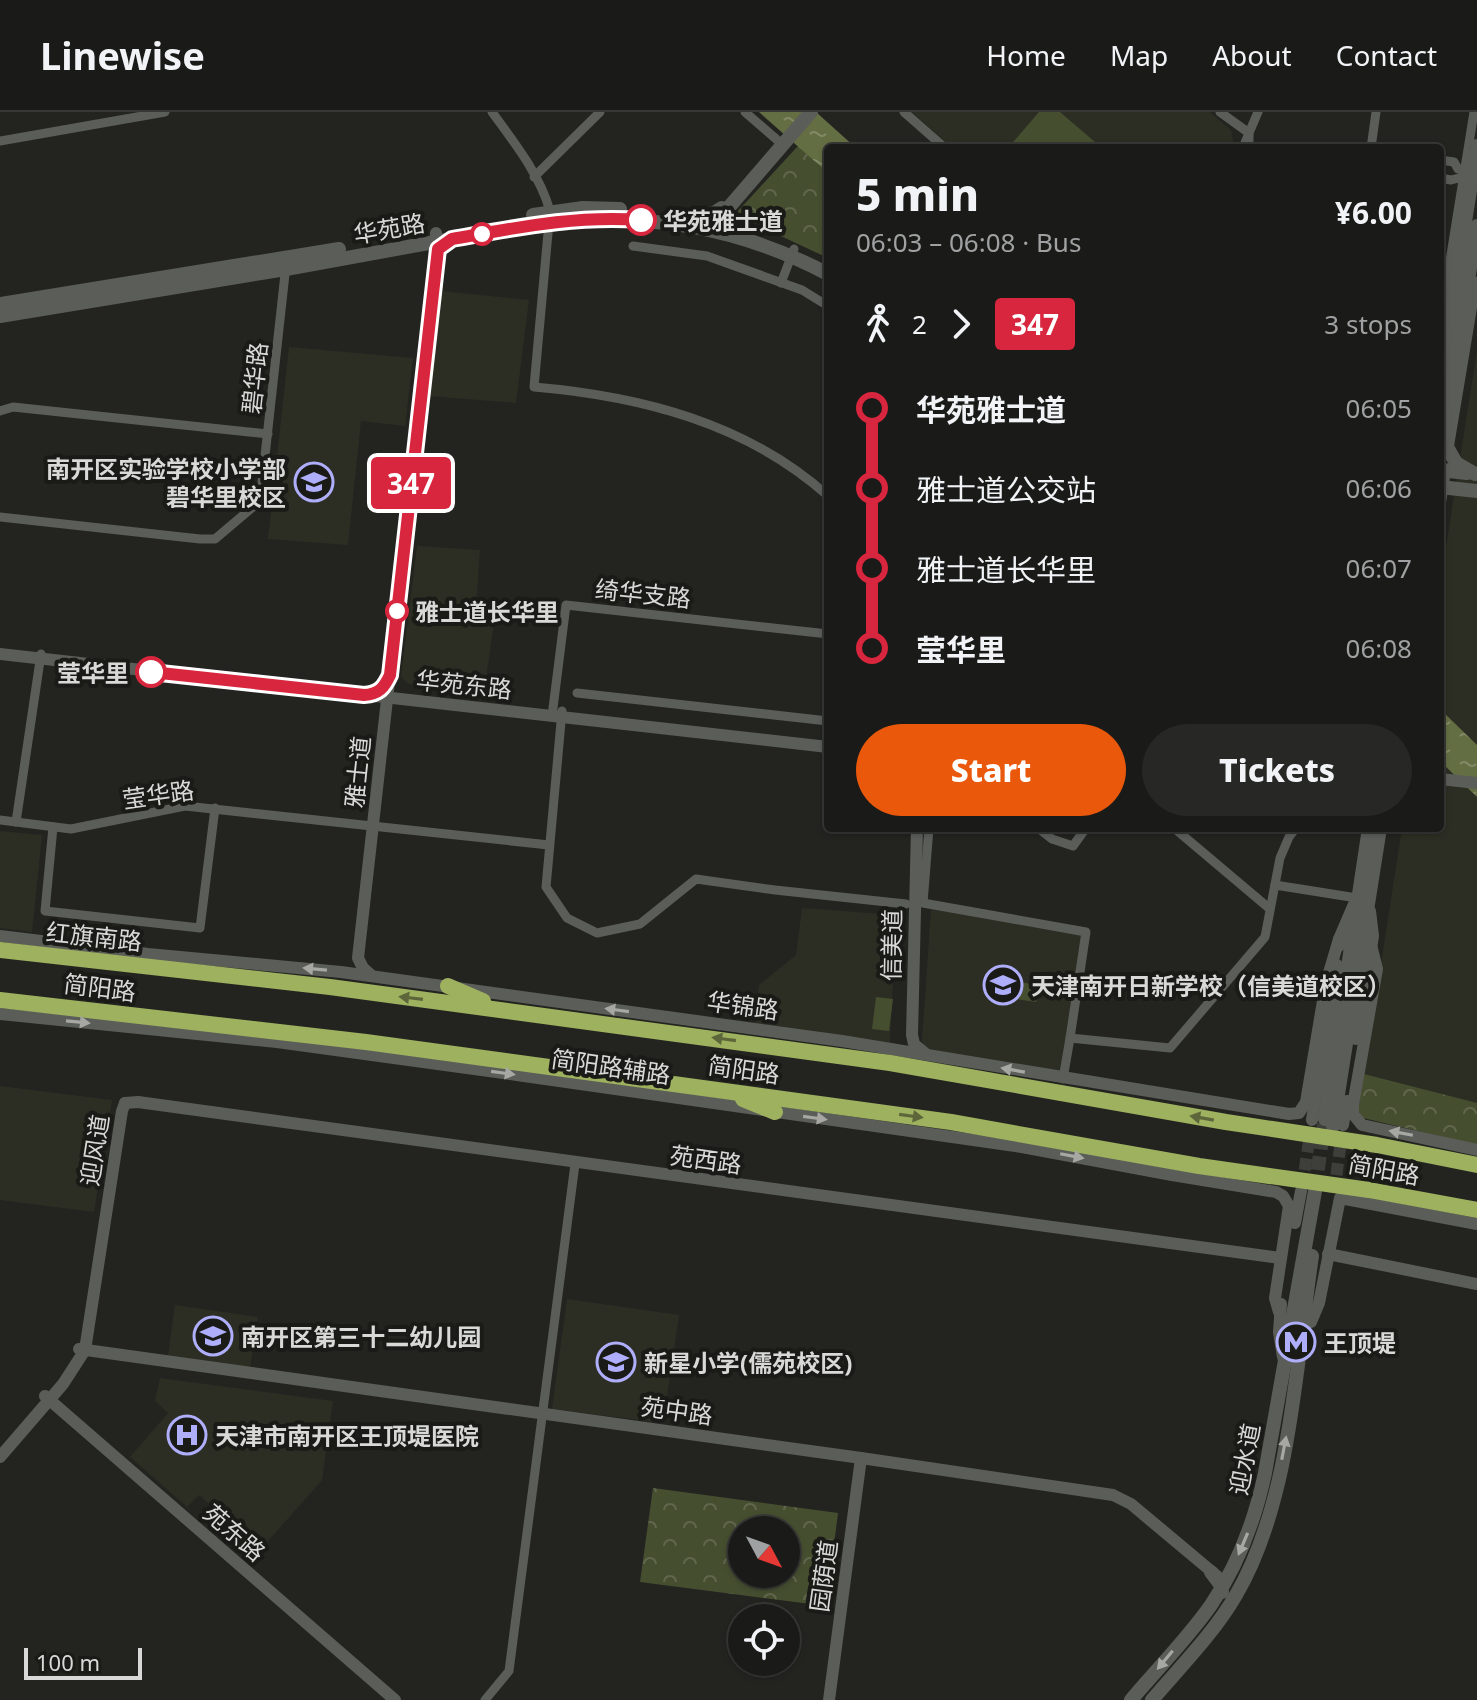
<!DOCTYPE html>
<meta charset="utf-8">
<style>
:root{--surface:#1a1b18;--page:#272825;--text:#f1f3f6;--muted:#9fa1a2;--line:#383937;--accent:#ea580c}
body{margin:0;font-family:"Noto Sans","Noto Sans SC",sans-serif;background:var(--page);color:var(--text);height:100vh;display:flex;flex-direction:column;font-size:30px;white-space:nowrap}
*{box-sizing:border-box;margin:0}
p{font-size:26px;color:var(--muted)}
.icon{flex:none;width:44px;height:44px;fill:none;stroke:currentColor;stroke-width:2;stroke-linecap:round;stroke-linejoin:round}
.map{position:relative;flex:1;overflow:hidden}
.details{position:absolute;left:824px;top:32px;width:620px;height:688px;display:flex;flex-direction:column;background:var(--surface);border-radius:8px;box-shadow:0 2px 6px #0004,0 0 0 2px var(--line)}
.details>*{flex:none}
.badge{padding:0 16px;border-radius:6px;font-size:28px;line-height:52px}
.needle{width:52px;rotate:131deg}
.tools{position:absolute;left:728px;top:1404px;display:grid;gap:16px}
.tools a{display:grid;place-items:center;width:72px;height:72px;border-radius:50%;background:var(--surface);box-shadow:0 2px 6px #0004,0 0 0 2px var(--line);font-size:40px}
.scale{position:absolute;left:24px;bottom:20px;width:118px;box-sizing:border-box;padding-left:8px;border:4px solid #d9dad7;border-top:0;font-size:22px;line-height:28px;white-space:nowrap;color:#d9dad7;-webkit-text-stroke:6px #1a1b17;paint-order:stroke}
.map>.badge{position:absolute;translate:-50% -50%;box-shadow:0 0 0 4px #fff}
.legs{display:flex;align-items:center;gap:12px;height:88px;padding:0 32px;font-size:26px}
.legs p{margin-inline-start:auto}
.summary{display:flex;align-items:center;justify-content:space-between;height:136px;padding:0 32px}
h1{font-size:44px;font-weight:800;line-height:60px}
.button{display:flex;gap:16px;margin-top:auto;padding:16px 32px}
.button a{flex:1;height:92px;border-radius:48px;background:var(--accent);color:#fff;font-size:32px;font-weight:800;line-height:92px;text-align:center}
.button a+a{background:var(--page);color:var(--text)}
ul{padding:0 32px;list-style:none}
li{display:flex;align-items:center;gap:28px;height:80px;font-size:30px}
li i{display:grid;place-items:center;width:12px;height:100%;margin:0 10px;background:currentColor}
li i::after{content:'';width:20px;height:20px;margin:-10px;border:6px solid;border-radius:50%;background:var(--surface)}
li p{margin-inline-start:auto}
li:first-child i{background:linear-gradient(#0000 50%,currentColor 0)}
li:last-child i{background:linear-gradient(currentColor 50%,#0000 0)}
header{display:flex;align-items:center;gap:48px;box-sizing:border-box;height:112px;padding:0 40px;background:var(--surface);border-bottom:2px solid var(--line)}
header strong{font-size:38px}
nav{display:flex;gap:44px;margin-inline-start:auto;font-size:28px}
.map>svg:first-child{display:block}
.built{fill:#2c2e24}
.park{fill:url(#park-crowns);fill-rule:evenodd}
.pitch{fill:#464e30}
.water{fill:url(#water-ripples)}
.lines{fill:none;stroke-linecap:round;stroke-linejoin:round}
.tertiary-tunnel{stroke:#3e3f3b;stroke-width:12;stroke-dasharray:12 6;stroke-linecap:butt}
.secondary-tunnel{stroke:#3e3f3b;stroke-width:14;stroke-dasharray:14 7;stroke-linecap:butt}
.minor{stroke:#5b5d58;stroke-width:9}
.tertiary{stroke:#5b5d58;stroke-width:12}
.secondary{stroke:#5b5d58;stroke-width:14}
.trunk{stroke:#9eb15e;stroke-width:16}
.oneway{fill:#a7a8a4}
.oneway2{fill:#5c663a}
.line-1-casing{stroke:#fff;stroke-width:18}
.line-1{stroke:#d7263d;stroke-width:12}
.stop-1-dot{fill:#fff;stroke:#d7263d;stroke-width:4}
.labels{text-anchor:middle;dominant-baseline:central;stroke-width:8;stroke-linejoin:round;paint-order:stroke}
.stop-label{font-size:24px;font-weight:bold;fill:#d9dad7;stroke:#1a1b17;text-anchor:start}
.street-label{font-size:24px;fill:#d9dad7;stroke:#1a1b17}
.poi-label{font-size:24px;font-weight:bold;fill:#d9dad7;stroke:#1a1b17;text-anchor:start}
</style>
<header>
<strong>Linewise</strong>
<nav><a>Home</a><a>Map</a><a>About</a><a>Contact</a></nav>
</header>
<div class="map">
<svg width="1477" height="1588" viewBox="0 0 1477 1588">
<defs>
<pattern id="park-crowns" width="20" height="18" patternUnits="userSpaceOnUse" patternTransform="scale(2)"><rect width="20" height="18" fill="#464e30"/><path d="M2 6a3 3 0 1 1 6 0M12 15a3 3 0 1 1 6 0" fill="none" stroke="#60674d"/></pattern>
<pattern id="water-ripples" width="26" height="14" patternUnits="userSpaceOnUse" patternTransform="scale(2)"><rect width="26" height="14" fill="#646e43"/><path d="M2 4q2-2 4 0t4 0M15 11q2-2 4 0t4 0" fill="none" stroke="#818966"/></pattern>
</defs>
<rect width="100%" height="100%" fill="#232420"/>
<g class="built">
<path d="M 912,0 L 1210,0 L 1231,18 L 1234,34 L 1234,36 L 953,36 Z"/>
<path d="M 440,179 L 529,188 L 516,291 L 429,284 Z"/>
<path d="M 289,235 L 413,246 L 405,314 L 361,309 L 348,433 L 268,427 Z"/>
<path d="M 1477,239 L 1477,995 L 1364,962 L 1402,716 L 1440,716 L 1440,473 Z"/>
<path d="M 417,434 L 480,438 L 476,493 L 496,496 L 484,581 L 409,572 L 401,565 Z"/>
<path d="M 0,719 L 42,723 L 32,820 L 0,816 Z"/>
<path d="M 802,796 L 896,803 L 890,931 L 754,913 L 759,873 L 796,843 Z"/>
<path d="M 931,797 L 1089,820 L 1063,964 L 933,939 L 925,934 L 922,929 Z"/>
<path d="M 0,974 L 112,988 L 94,1100 L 0,1088 Z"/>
<path d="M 567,1187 L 679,1203 L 663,1311 L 552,1297 Z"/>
<path d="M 175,1193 L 258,1205 L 250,1256 L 168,1244 Z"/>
<path d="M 160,1266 L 333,1289 L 322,1368 L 261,1437 L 199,1383 L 187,1395 L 130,1345 L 168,1301 L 155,1289 Z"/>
</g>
<g class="park">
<path d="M 798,34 L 828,61 L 828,146 L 742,106 L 738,99 Z"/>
<path d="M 1364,962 L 1477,991 L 1477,1033 L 1363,1006 L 1358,998 Z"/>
<path d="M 653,1376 L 838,1401 L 826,1494 L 640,1470 ZM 786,1418 L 786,1462 L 742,1462 L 742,1418 Z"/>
</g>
<g class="pitch">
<path d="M 1039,0 L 1060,0 L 1102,36 L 1008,36 Z"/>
<path d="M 1007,868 L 1039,873 L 1036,890 L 1004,885 Z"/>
<path d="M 876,885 L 893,887 L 889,919 L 872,917 Z"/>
</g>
<g class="water">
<path d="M 759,0 L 816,0 L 856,36 L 828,36 L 828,61 Z"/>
<path d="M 1440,597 L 1477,633 L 1477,685 L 1440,649 Z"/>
</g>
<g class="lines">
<g class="tertiary-tunnel">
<path d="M 1302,1076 L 1311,1015"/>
<path d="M 1334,1081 L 1342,1021"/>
</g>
<path class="secondary-tunnel" d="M 1315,1079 L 1324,1012"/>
<g class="minor">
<path d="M 492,0 C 514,30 540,63 550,99 L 534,275 C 640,284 747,311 828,384"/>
<path d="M 745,0 L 783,33"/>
<path d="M 904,0 L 945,36"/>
<path d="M 1220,0 L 1249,21 L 1243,36"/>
<path d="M 0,29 L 165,0"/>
<path d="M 1249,36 L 1249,21 L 1258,0"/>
<path d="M 1371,36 L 1376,0"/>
<path d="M 1440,48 L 1454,50 L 1458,57 L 1464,59"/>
<path d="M 534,65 L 600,0"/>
<path d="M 1440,66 L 1451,68 L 1463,65"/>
<path d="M 633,134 L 707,144 L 802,178 L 828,194"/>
<path d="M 781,171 L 794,137"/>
<path d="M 1440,211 L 1474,0"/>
<path d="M 0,299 L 13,295 L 268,322"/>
<path d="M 1449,337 L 1477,169"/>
<path d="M 1440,400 L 1447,356"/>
<path d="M 0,405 L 200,427 L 215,427 L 260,389 L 286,153"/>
<path d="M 577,581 L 828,609"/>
<path d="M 562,599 L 546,775 L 567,806 L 597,821 L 640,812 L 696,767 L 775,778 L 906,792"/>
<path d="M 552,604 L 566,493 L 828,522"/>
<path d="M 0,708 L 71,717 L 185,694 L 549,733"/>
<path d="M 16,710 L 41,542"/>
<path d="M 53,715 L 45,799 L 200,816 L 215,696"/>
<path d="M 929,716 L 923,791 L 1086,820 L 1070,926 L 1170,936 L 1265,825 L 1280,746 L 1289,725 L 1296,716"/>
<path d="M 1038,716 L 1052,727 L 1073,734 L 1086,716"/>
<path d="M 1174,716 L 1270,797"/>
<path d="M 1275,773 L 1357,786"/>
<path d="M 1063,967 L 1070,926"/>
<path d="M 485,1588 L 509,1559 L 575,1052"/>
</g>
<g class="tertiary">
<path d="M 0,542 L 828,635"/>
<path d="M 1440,667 L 1477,671"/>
<path d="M 917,716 L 912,923 L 914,932 L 926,942"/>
<path d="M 0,824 L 148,842 L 341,860 L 842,929 L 1289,1002 L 1299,1001 L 1306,990 L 1326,871 L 1339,827"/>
<path d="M 1371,833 L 1377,857 L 1353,993 L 1353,1002 L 1362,1013 L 1477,1038"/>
<path d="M 1339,834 L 1339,827 L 1354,792"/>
<path d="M 372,864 L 363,856 L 358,846 L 434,169 L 436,121"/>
<path d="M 0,902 L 277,930 L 517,963 L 1022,1035 L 1172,1063 L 1276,1080 L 1283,1084 L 1289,1094 L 1275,1186 L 1279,1200"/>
<path d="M 1356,927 L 1373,824 L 1370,799"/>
<path d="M 125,991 L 138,990 L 1280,1146"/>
<path d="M 1312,1008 L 1337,853"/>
<path d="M 1343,1013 L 1347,989"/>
<path d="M 1295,1111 L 1301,1079"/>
<path d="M 1328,1142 L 1477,1172"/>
<path d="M 1281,1192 L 1279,1220 L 1283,1245"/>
<path d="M 1311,1210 L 1319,1191 L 1340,1086 L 1477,1112"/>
<path d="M 79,1237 L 861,1346 L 1113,1383 L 1131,1392 L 1217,1464"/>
<path d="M 45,1284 L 395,1588"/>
<path d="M 0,1345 L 63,1272 L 85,1238 L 122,999 L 125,991"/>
<path d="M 829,1588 L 861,1346"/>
</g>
<g class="secondary">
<path d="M 533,103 L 583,96 L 620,97"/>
<path d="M 696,105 L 711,103 L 722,96"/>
<path d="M 711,116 L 811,0"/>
<path d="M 0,192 L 339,137"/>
<path d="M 0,204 L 286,157 L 550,109 C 652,102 737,114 828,162"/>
<path d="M 1440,268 L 1477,34"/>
<path d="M 1442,326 L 1456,351 L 1475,362"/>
<path d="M 1440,337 L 1477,114"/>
<path d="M 1440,358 L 1467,361"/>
<path d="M 1440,375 L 1477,379"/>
<path d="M 1325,1007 L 1369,716"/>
<path d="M 1333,1014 L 1380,716"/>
<path d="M 1211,1460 L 1220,1472 L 1222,1480"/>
<path d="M 1131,1588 C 1157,1557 1188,1526 1211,1493 C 1238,1453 1255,1408 1265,1361 L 1315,1079"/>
<path d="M 1152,1588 C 1181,1554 1214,1521 1236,1483 C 1291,1389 1296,1251 1312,1144"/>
</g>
<g class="trunk">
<path d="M 0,838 L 330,875 L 890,951 L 1226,1010 L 1377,1033 L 1477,1053"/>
<path d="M 448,874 L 483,889"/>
<path d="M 0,888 L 366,930 L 951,1010 L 1199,1054 L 1369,1078 L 1477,1098"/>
<path d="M 743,987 L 775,1000"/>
</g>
</g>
<defs><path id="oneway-solid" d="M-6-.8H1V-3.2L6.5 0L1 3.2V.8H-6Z" transform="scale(2)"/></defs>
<g class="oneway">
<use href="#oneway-solid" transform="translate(315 857) rotate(-175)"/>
<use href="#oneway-solid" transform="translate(617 898) rotate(-172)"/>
<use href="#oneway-solid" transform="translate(78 910) rotate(5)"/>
<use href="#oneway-solid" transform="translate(1013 958) rotate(-170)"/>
<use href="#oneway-solid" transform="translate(503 961) rotate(8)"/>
<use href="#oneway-solid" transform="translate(815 1006) rotate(8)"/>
<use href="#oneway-solid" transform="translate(1401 1021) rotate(-169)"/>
<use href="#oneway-solid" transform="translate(1072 1044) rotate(11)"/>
<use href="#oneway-solid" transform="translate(1284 1336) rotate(-79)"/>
<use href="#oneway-solid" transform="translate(1243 1432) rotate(113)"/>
<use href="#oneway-solid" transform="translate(1165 1548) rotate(130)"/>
</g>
<g class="oneway2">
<use href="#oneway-solid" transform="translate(411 886) rotate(-173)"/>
<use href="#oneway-solid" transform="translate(724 927) rotate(-172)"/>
<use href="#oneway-solid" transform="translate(911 1004) rotate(8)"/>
<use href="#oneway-solid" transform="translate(1202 1006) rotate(-170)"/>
</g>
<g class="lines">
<g class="line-1-casing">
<path id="line-1" d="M 151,560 L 364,583 C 379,582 384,576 390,563 L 438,137 L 452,127 C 515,116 576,103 641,108"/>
</g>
<use href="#line-1" class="line-1"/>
</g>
<defs>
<g id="school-ring" transform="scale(2)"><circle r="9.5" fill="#1a1b17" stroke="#afaefa" stroke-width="1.5"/><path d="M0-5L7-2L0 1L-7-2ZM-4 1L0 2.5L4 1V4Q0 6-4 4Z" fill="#afaefa"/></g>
<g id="metro-ring" transform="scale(2)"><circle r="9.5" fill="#1a1b17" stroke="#afaefa" stroke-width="1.5"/><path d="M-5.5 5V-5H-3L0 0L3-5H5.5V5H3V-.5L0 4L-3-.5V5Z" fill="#afaefa"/></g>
<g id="hospital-ring" transform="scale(2)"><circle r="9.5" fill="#1a1b17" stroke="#afaefa" stroke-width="1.5"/><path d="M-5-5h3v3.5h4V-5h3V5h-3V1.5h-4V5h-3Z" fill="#afaefa"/></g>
</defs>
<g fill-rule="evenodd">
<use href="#school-ring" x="314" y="370"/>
<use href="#school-ring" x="1003" y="873"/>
<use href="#school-ring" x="213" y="1224"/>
<use href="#metro-ring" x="1296" y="1230"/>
<use href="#school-ring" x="616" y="1250"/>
<use href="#hospital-ring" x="187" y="1323"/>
</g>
<g class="stop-1-dot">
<circle cx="641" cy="108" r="14"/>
<circle cx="482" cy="122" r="10"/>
<circle cx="397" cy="499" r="10"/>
<circle cx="151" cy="560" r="14"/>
</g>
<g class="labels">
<g class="stop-label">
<text x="663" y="108">华苑雅士道</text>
<text x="415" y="499">雅士道长华里</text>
<text x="129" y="560" text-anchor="end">莹华里</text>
</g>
<g class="street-label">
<text transform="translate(389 116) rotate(-10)">华苑路</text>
<text transform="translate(254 266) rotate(-84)">碧华路</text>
<text transform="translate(643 481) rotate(6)">绮华支路</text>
<text transform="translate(464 572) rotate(6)">华苑东路</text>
<text transform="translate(357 660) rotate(-84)">雅士道</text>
<text transform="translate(158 682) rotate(-8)">莹华路</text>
<text transform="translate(94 824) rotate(6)">红旗南路</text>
<text transform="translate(891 833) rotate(-89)">信美道</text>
<text transform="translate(100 875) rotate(7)">简阳路</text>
<text transform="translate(743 893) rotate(8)">华锦路</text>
<text transform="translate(611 954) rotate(8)">简阳路辅路</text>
<text transform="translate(744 957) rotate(8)">简阳路</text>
<text transform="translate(94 1038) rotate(-81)">迎风道</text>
<text transform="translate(706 1047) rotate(8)">苑西路</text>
<text transform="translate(1384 1057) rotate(10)">简阳路</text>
<text transform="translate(677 1298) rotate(8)">苑中路</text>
<text transform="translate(1244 1347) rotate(-79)">迎水道</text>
<text transform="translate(235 1420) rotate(41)">苑东路</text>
<text transform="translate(823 1464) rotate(-82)">园荫道</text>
</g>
<g class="poi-label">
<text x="286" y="356" text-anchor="end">南开区实验学校小学部<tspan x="286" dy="28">碧华里校区</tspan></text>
<text x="1031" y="873">天津南开日新学校（信美道校区）</text>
<text x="241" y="1224">南开区第三十二幼儿园</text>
<text x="1324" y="1230">王顶堤</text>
<text x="644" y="1250">新星小学(儒苑校区)</text>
<text x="215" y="1323">天津市南开区王顶堤医院</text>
</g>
</g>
</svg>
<div class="tools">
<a><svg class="needle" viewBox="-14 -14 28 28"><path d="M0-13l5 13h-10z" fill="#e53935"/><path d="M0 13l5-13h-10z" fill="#9fa1a2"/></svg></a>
<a><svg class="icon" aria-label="locate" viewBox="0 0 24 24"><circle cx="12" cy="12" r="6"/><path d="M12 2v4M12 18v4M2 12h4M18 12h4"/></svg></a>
</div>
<div class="scale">100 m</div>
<b class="badge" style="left:411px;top:371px;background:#d7263d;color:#fff">347</b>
<section class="details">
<div class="summary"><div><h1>5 min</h1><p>06:03 – 06:08 · Bus</p></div><b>¥6.00</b></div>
<div class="legs"><svg class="icon" aria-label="walk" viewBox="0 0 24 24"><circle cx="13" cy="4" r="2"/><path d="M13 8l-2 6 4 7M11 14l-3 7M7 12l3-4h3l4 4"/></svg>2<svg class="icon" aria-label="forward" viewBox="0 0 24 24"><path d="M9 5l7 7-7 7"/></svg><b class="badge" style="background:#d7263d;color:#fff">347</b><p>3 stops</p></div>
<ul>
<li><i style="color:#d7263d"></i><b>华苑雅士道</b><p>06:05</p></li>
<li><i style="color:#d7263d"></i><span>雅士道公交站</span><p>06:06</p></li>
<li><i style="color:#d7263d"></i><span>雅士道长华里</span><p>06:07</p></li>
<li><i style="color:#d7263d"></i><b>莹华里</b><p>06:08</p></li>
</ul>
<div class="button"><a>Start</a><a>Tickets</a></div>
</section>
</div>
